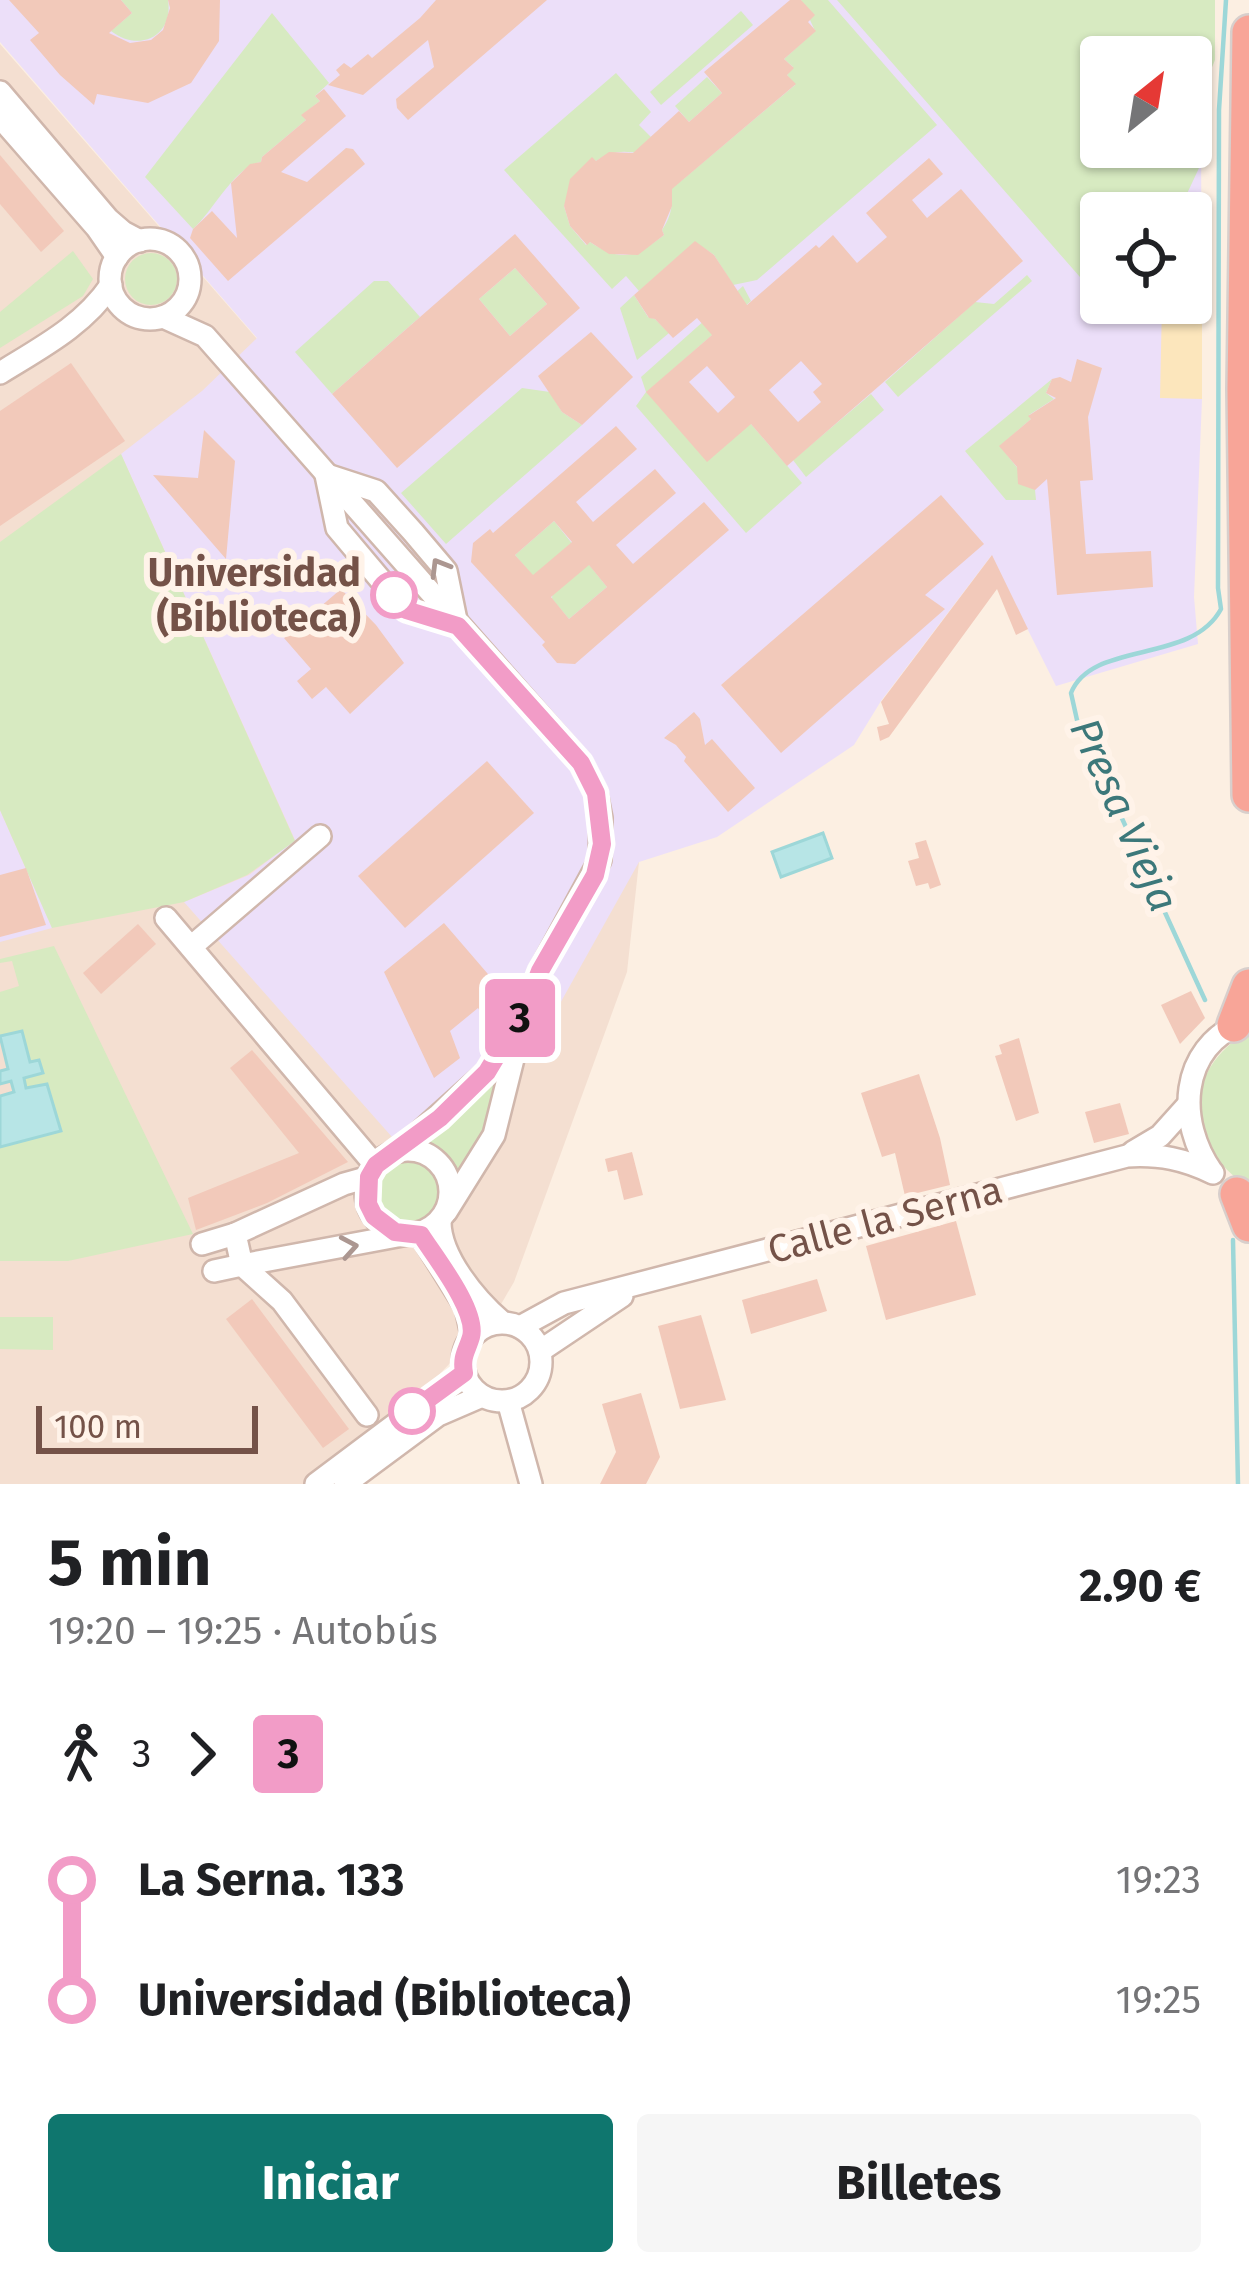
<!DOCTYPE html>
<html lang="es">
<meta charset="utf-8">
<style>
:root{--surface:#fff;--page:#f6f6f6;--text:#202124;--muted:#757577;--accent:#0f766e}
body{margin:0;font-family:"Fira Sans",sans-serif;background:var(--page);color:var(--text);height:100vh;display:flex;flex-direction:column;font-size:45px;white-space:nowrap}
*{box-sizing:border-box;margin:0}
p{font-size:39px;color:var(--muted)}
.icon{flex:none;width:66px;height:66px;fill:none;stroke:currentColor;stroke-width:2;stroke-linecap:round;stroke-linejoin:round}
.map{position:relative;height:1484px;overflow:hidden}
.sheet{display:flex;flex-direction:column;background:var(--surface);flex:1}
.sheet>*{flex:none}
.badge{padding:0 24px;border-radius:9px;font-size:42px;line-height:78px}
.needle{width:78px;rotate:30deg}
.tools{position:absolute;left:1080px;top:36px;display:grid;gap:24px}
.tools a{display:grid;place-items:center;width:132px;height:132px;border-radius:12px;background:var(--surface);box-shadow:0 3px 9px #0004;font-size:60px}
.scale{position:absolute;left:36px;bottom:30px;width:222px;box-sizing:border-box;padding-left:12px;border:6px solid #745248;border-top:0;font-size:33px;line-height:42px;white-space:nowrap;color:#745248;-webkit-text-stroke:9px #fff3e9;paint-order:stroke}
.map>.badge{position:absolute;translate:-50% -50%;box-shadow:0 0 0 6px #fff}
.legs{display:flex;align-items:center;gap:18px;height:132px;padding:0 48px;font-size:39px}
.legs p{margin-inline-start:auto}
.headline{display:flex;align-items:center;justify-content:space-between;height:204px;padding:0 48px}
h1{font-size:66px;font-weight:700;line-height:90px}
.button{display:flex;gap:24px;margin-top:auto;padding:24px 48px}
.button a{flex:1;height:138px;border-radius:12px;background:var(--accent);color:#fff;font-size:48px;font-weight:700;line-height:138px;text-align:center}
.button a+a{background:var(--page);color:var(--text)}
ul{padding:0 48px;list-style:none}
li{display:flex;align-items:center;gap:42px;height:120px;font-size:45px}
li i{display:grid;place-items:center;width:18px;height:100%;margin:0 15px;background:currentColor}
li i::after{content:'';width:30px;height:30px;margin:-15px;border:9px solid;border-radius:50%;background:var(--surface)}
li p{margin-inline-start:auto}
li:first-child i{background:linear-gradient(#0000 50%,currentColor 0)}
li:last-child i{background:linear-gradient(currentColor 50%,#0000 0)}
.map>svg:first-child{display:block}
.residential{fill:#f4dfd1}
.education{fill:#ecdff9;fill-rule:evenodd}
.green{fill:#d7eac1}
.sand{fill:#fce6bc}
.water{fill:#b7e5e6;stroke:#9dd7d8;stroke-width:3}
.lines{fill:none;stroke-linecap:round;stroke-linejoin:round}
.stream{stroke:#9dd7d8;stroke-width:4.5}
.building{fill:#f2c9ba;fill-rule:evenodd}
.minor-casing{stroke:#d0b7ac;stroke-width:26}
.highway-casing{stroke:#d8cfcc;stroke-width:38}
.minor{stroke:#fff;stroke-width:21}
.highway{stroke:#f8a598;stroke-width:33}
.oneway{stroke:#ac9791}
.line-1-casing{stroke:#fff;stroke-width:27}
.line-1{stroke:#f29cc7;stroke-width:18}
.stop-1-dot{fill:#fff;stroke:#f29cc7;stroke-width:6}
.labels{text-anchor:middle;dominant-baseline:central;stroke-width:12;stroke-linejoin:round;paint-order:stroke}
.stop-label{font-size:39px;font-weight:bold;fill:#745248;stroke:#fff3e9;text-anchor:end}
.street-label{font-size:39px;fill:#745248;stroke:#fff3e9}
.water-label{font-size:42px;font-style:italic;fill:#3c787a;stroke:#fff3e9}
</style>
<div class="map">
<svg width="1249" height="1484" viewBox="0 0 1249 1484">
<rect width="100%" height="100%" fill="#fcefe2"/>
<path class="residential" d="M 0,44 L 557,683 L 645,807 L 627,972 L 514,1282 L 493,1318 L 335,1484 L 0,1484 Z"/>
<g class="education">
<path d="M 0,0 L 1213,0 L 1213,60 L 1201,123 L 1202,399 L 1194,597 L 1198,644 L 1056,686 L 991,556 L 881,701 L 854,745 L 717,837 L 639,862 L 548,1025 L 392,1137 L 184,902 L 249,875 L 295,840 L 121,454 L 202,391 L 257,338 L 0,42 ZM 1101,57 L 1191,57 L 1191,147 L 1101,147 ZM 1101,213 L 1191,213 L 1191,303 L 1101,303 Z"/>
<path d="M 0,810 L 52,928 L 0,942 Z"/>
</g>
<g class="green">
<path d="M 121,0 L 168,0 C 174,36 139,53 111,31 L 132,13 Z"/>
<path d="M 801,0 L 828,0 L 937,125 L 757,280 L 733,285 L 714,255 L 695,242 L 639,291 L 626,276 L 612,289 L 504,170 L 616,73 L 651,112 L 639,125 L 651,137 L 641,154 C 623,150 612,151 596,161 L 592,158 L 564,206 L 570,226 L 586,245 L 590,242 C 622,263 635,257 664,235 L 662,230 C 673,214 675,197 666,179 L 681,181 L 795,85 L 787,75 L 793,67 L 784,59 L 815,31 Z"/>
<path d="M 837,0 L 1215,0 L 1215,60 L 1191,119 L 1191,57 L 1101,57 L 1101,147 L 1180,147 L 1176,157 L 1199,168 L 1178,213 L 1101,213 L 1101,301 Z"/>
<path d="M 741,11 L 753,25 L 661,105 L 650,92 Z"/>
<path d="M 272,13 L 329,83 L 315,96 L 320,101 L 302,115 L 306,120 L 262,157 L 261,162 C 235,166 214,210 193,229 L 145,177 Z"/>
<path d="M 707,77 L 722,93 L 689,122 L 675,106 Z"/>
<path d="M 73,251 L 93,279 L 83,296 L 0,348 L 0,312 Z"/>
<circle cx="151" cy="279" r="26"/>
<path d="M 515,268 L 547,304 L 510,336 L 479,299 Z"/>
<path d="M 1027,275 L 1032,281 L 898,397 L 885,382 L 975,302 L 994,304 Z"/>
<path d="M 374,281 L 388,281 L 420,317 L 332,394 L 295,352 Z"/>
<path d="M 743,286 L 751,301 L 647,392 L 751,424 L 802,483 L 746,533 L 636,406 L 646,392 L 641,377 Z"/>
<path d="M 634,295 L 648,317 L 655,319 L 669,333 L 637,360 L 620,308 Z"/>
<path d="M 1052,379 L 1046,393 L 1054,399 L 1029,415 L 1031,419 L 1000,446 L 1035,490 L 1036,500 L 1006,500 L 965,451 Z"/>
<path d="M 522,388 L 550,392 L 562,412 L 582,425 L 446,544 L 401,493 Z"/>
<path d="M 871,394 L 884,410 L 806,477 L 793,460 Z"/>
<path d="M 121,454 L 295,841 L 247,875 L 184,902 L 52,928 L 0,810 L 0,542 Z"/>
<path d="M 554,521 L 607,587 L 569,619 L 552,599 L 553,585 L 533,576 L 515,555 Z"/>
<path d="M 54,946 L 193,1234 L 68,1261 L 0,1261 L 0,1147 L 60,1131 L 27,1089 L 24,1078 L 42,1074 L 30,1063 L 21,1031 L 0,1036 L 0,992 L 19,986 L 12,961 L 0,963 L 0,959 Z"/>
<path d="M 1249,1031 L 1249,1187 C 1184,1146 1180,1071 1249,1031 Z"/>
<path d="M 505,1064 L 492,1121 L 459,1176 L 450,1160 L 424,1141 L 482,1093 Z"/>
<circle cx="408" cy="1193" r="34"/>
<path d="M 0,1317 L 53,1317 L 53,1350 L 0,1349 Z"/>
</g>
<path class="sand" d="M 1191,264 L 1202,264 L 1202,399 L 1160,398 L 1162,303 L 1191,303 Z"/>
<g class="water">
<path d="M 823,833 L 832,858 L 781,877 L 772,852 Z"/>
<path d="M 22,1031 L 30,1062 L 39,1060 L 43,1073 L 24,1078 L 26,1088 L 47,1084 L 61,1131 L 0,1147 L 0,1096 L 14,1092 L 11,1081 L 0,1084 L 0,1071 L 8,1069 L 0,1036 Z"/>
</g>
<g class="lines">
<g class="stream">
<path d="M 1205,1000 L 1077,720 L 1071,693 C 1092,640 1191,665 1221,609 L 1218,588 L 1219,110 L 1226,0"/>
<path d="M 1233,1240 L 1238,1484"/>
</g>
</g>
<g class="building">
<path d="M 9,0 L 121,0 L 132,13 L 109,33 L 130,43 L 151,40 L 163,30 L 170,8 L 168,0 L 220,0 L 219,41 L 191,83 L 148,103 L 97,94 L 94,105 L 60,75 L 30,40 L 39,33 Z"/>
<path d="M 436,0 L 547,0 L 408,120 L 397,108 L 396,99 L 434,67 L 428,40 L 363,95 L 328,85 L 340,75 L 336,70 L 344,63 L 351,68 L 368,54 L 372,58 L 420,18 Z"/>
<path d="M 790,0 L 801,0 L 815,15 L 808,22 L 816,31 L 784,59 L 794,68 L 787,75 L 796,84 L 672,189 L 672,206 L 662,230 L 664,235 L 638,255 L 609,254 L 590,242 L 587,245 L 570,226 L 564,206 L 570,179 L 592,157 L 596,161 L 609,152 L 633,153 L 679,111 L 689,122 L 722,93 L 704,72 Z"/>
<path d="M 324,89 L 346,116 L 281,172 L 307,182 L 346,148 L 353,149 L 365,164 L 228,281 L 190,238 L 193,229 L 212,211 L 237,238 L 231,183 L 250,164 L 261,162 L 262,157 L 306,120 L 301,115 L 320,101 L 315,96 Z"/>
<path d="M 0,155 L 64,231 L 41,252 L 0,204 Z"/>
<path d="M 929,158 L 943,174 L 912,200 L 927,218 L 961,189 L 1023,261 L 787,466 L 751,424 L 707,462 L 646,392 L 712,335 L 697,318 L 673,338 L 655,319 L 649,318 L 634,295 L 695,241 L 714,255 L 747,305 L 816,245 L 819,248 L 833,235 L 857,263 L 887,237 L 866,213 ZM 801,361 L 822,384 L 813,392 L 821,402 L 798,422 L 769,390 ZM 707,366 L 735,397 L 718,413 L 689,382 Z"/>
<path d="M 515,234 L 580,308 L 397,468 L 332,394 ZM 515,268 L 547,304 L 510,336 L 479,299 Z"/>
<path d="M 591,332 L 633,377 L 582,425 L 562,412 L 538,376 Z"/>
<path d="M 1077,359 L 1102,368 L 1088,417 L 1093,480 L 1080,481 L 1086,554 L 1151,551 L 1153,587 L 1057,595 L 1047,479 L 1035,490 L 1018,484 L 1017,467 L 999,446 L 1031,419 L 1028,416 L 1056,398 L 1046,393 L 1052,379 L 1060,377 L 1071,382 Z"/>
<path d="M 71,363 L 125,441 L 0,526 L 0,411 Z"/>
<path d="M 616,426 L 637,449 L 576,502 L 593,522 L 655,469 L 676,493 L 616,545 L 633,564 L 704,502 L 729,530 L 575,664 L 557,663 L 542,645 L 545,642 L 471,562 L 473,543 L 490,529 L 493,533 ZM 554,521 L 572,542 L 533,575 L 515,555 ZM 589,565 L 607,587 L 569,619 L 551,597 Z"/>
<path d="M 204,430 L 235,461 L 226,559 L 153,475 L 198,478 Z"/>
<path d="M 941,495 L 984,544 L 925,595 L 945,609 L 781,753 L 721,685 Z"/>
<path d="M 992,555 L 1028,629 L 1016,635 L 997,589 L 889,737 L 880,741 L 877,727 L 889,724 L 881,702 Z"/>
<path d="M 341,589 L 376,625 L 404,663 L 350,714 L 326,687 L 312,699 L 297,681 L 311,669 L 284,638 Z"/>
<path d="M 694,712 L 700,719 L 705,745 L 712,739 L 755,788 L 728,812 L 684,761 L 686,757 L 676,745 L 664,738 Z"/>
<path d="M 487,761 L 534,813 L 405,928 L 358,876 Z"/>
<path d="M 926,840 L 941,885 L 930,889 L 928,883 L 916,886 L 908,861 L 919,858 L 915,843 Z"/>
<path d="M 26,868 L 46,925 L 0,937 L 0,875 Z"/>
<path d="M 444,923 L 506,995 L 483,1015 L 478,1008 L 450,1031 L 460,1058 L 434,1078 L 384,972 Z"/>
<path d="M 138,924 L 156,944 L 101,994 L 83,973 Z"/>
<path d="M 1191,991 L 1205,1018 L 1180,1044 L 1161,1005 Z"/>
<path d="M 1019,1038 L 1039,1113 L 1016,1121 L 995,1056 L 1002,1054 L 999,1045 Z"/>
<path d="M 252,1050 L 348,1162 L 267,1203 L 196,1230 L 188,1198 L 299,1153 L 230,1068 Z"/>
<path d="M 919,1074 L 940,1138 L 950,1185 L 905,1196 L 895,1153 L 882,1157 L 861,1093 Z"/>
<path d="M 1120,1103 L 1129,1134 L 1094,1143 L 1085,1112 Z"/>
<path d="M 632,1152 L 643,1195 L 624,1200 L 617,1170 L 608,1172 L 605,1159 Z"/>
<path d="M 956,1221 L 976,1295 L 886,1320 L 866,1246 Z"/>
<path d="M 817,1279 L 827,1311 L 751,1334 L 742,1300 Z"/>
<path d="M 252,1299 L 349,1429 L 323,1448 L 226,1319 Z"/>
<path d="M 701,1315 L 726,1400 L 680,1409 L 658,1326 Z"/>
<path d="M 641,1393 L 660,1457 L 646,1484 L 600,1484 L 616,1452 L 602,1404 Z"/>
</g>
<g class="lines">
<g class="minor-casing">
<g id="minor">
<path d="M 0,92 L 108,219 L 123,232 L 140,241"/>
<path d="M 0,117 L 97,228 L 117,257"/>
<circle cx="150" cy="279" r="40"/>
<path d="M 163,317 L 205,336 L 581,763 L 596,793 L 601,818 L 600,860 L 540,971 L 526,1007 L 494,1135 L 446,1212"/>
<path d="M 0,373 C 42,347 83,326 111,285"/>
<path d="M 326,475 L 337,528 L 406,610 L 457,625"/>
<path d="M 327,475 L 376,491 L 413,532 L 446,571 L 456,620"/>
<path d="M 166,918 L 375,1165"/>
<path d="M 191,947 L 320,836"/>
<circle cx="408" cy="1192" r="42"/>
<path d="M 399,1151 L 487,1072 L 512,1030"/>
<path d="M 1133,1152 L 1160,1136 L 1187,1106"/>
<path d="M 1212,1172 C 1177,1122 1178,1049 1243,1022"/>
<path d="M 369,1177 L 344,1184 L 235,1234 L 242,1265 L 408,1234"/>
<path d="M 440,1220 C 439,1256 476,1300 502,1322"/>
<path d="M 421,1235 L 466,1307 L 472,1335"/>
<path d="M 202,1244 L 235,1234"/>
<path d="M 214,1271 L 242,1265 L 282,1301 L 367,1415"/>
<circle cx="502" cy="1362" r="39"/>
<path d="M 520,1327 L 564,1303 L 1127,1156 C 1160,1154 1184,1159 1213,1173"/>
<path d="M 540,1351 L 622,1296"/>
<path d="M 508,1401 L 531,1484"/>
<path d="M 316,1484 L 464,1373"/>
<path d="M 345,1484 L 438,1415 L 482,1396"/>
</g>
</g>
<g class="highway-casing">
<g id="highway">
<path d="M 1249,32 L 1244,389 L 1249,795"/>
<path d="M 1234,1025 L 1249,986"/>
<path d="M 1237,1194 L 1249,1225"/>
</g>
</g>
<use href="#minor" class="minor"/>
<use href="#highway" class="highway"/>
</g>
<defs><path id="oneway-chevron" d="M-2-3.5L2.5 0L-2 3.5" fill="none" stroke-width="1.6" stroke-linecap="round" stroke-linejoin="round" transform="scale(3)"/></defs>
<g class="oneway">
<use href="#oneway-chevron" transform="translate(439 567) rotate(-121)"/>
<use href="#oneway-chevron" transform="translate(349 1247) rotate(-10)"/>
</g>
<g class="lines">
<g class="line-1-casing">
<path id="line-1" d="M 394,595 L 406,610 L 458,626 L 581,763 L 596,793 L 602,844 L 595,875 L 540,971 L 526,1007 L 487,1072 L 440,1118 L 376,1165 L 369,1177 L 368,1204 L 374,1216 L 395,1232 L 421,1235 C 435,1257 478,1311 471,1337 C 467,1351 461,1356 464,1373 L 412,1411"/>
</g>
<use href="#line-1" class="line-1"/>
</g>
<g class="stop-1-dot">
<circle cx="394" cy="595" r="21"/>
<circle cx="412" cy="1411" r="21"/>
</g>
<g class="labels">
<g class="stop-label">
<text x="361" y="573">Universidad<tspan x="361" dy="45">(Biblioteca)</tspan></text>
</g>
<g class="street-label">
<text transform="translate(885 1220) rotate(-15)">Calle la Serna</text>
</g>
<g class="water-label">
<text transform="translate(1124 815) rotate(66)">Presa Vieja</text>
</g>
</g>
</svg>
<div class="tools">
<a><svg class="needle" viewBox="-14 -14 28 28"><path d="M0-13l5 13h-10z" fill="#e53935"/><path d="M0 13l5-13h-10z" fill="#757577"/></svg></a>
<a><svg class="icon" aria-label="locate" viewBox="0 0 24 24"><circle cx="12" cy="12" r="6"/><path d="M12 2v4M12 18v4M2 12h4M18 12h4"/></svg></a>
</div>
<div class="scale">100 m</div>
<b class="badge" style="left:520px;top:1018px;background:#f29cc7;color:#111">3</b>
</div>
<section class="sheet">
<div class="headline"><div><h1>5 min</h1><p>19:20 – 19:25 · Autobús</p></div><b>2.90 €</b></div>
<div class="legs"><svg class="icon" aria-label="walk" viewBox="0 0 24 24"><circle cx="13" cy="4" r="2"/><path d="M13 8l-2 6 4 7M11 14l-3 7M7 12l3-4h3l4 4"/></svg>3<svg class="icon" aria-label="forward" viewBox="0 0 24 24"><path d="M9 5l7 7-7 7"/></svg><b class="badge" style="background:#f29cc7;color:#111">3</b></div>
<ul>
<li><i style="color:#f29cc7"></i><b>La Serna. 133</b><p>19:23</p></li>
<li><i style="color:#f29cc7"></i><b>Universidad (Biblioteca)</b><p>19:25</p></li>
</ul>
<div class="button"><a>Iniciar</a><a>Billetes</a></div>
</section>
